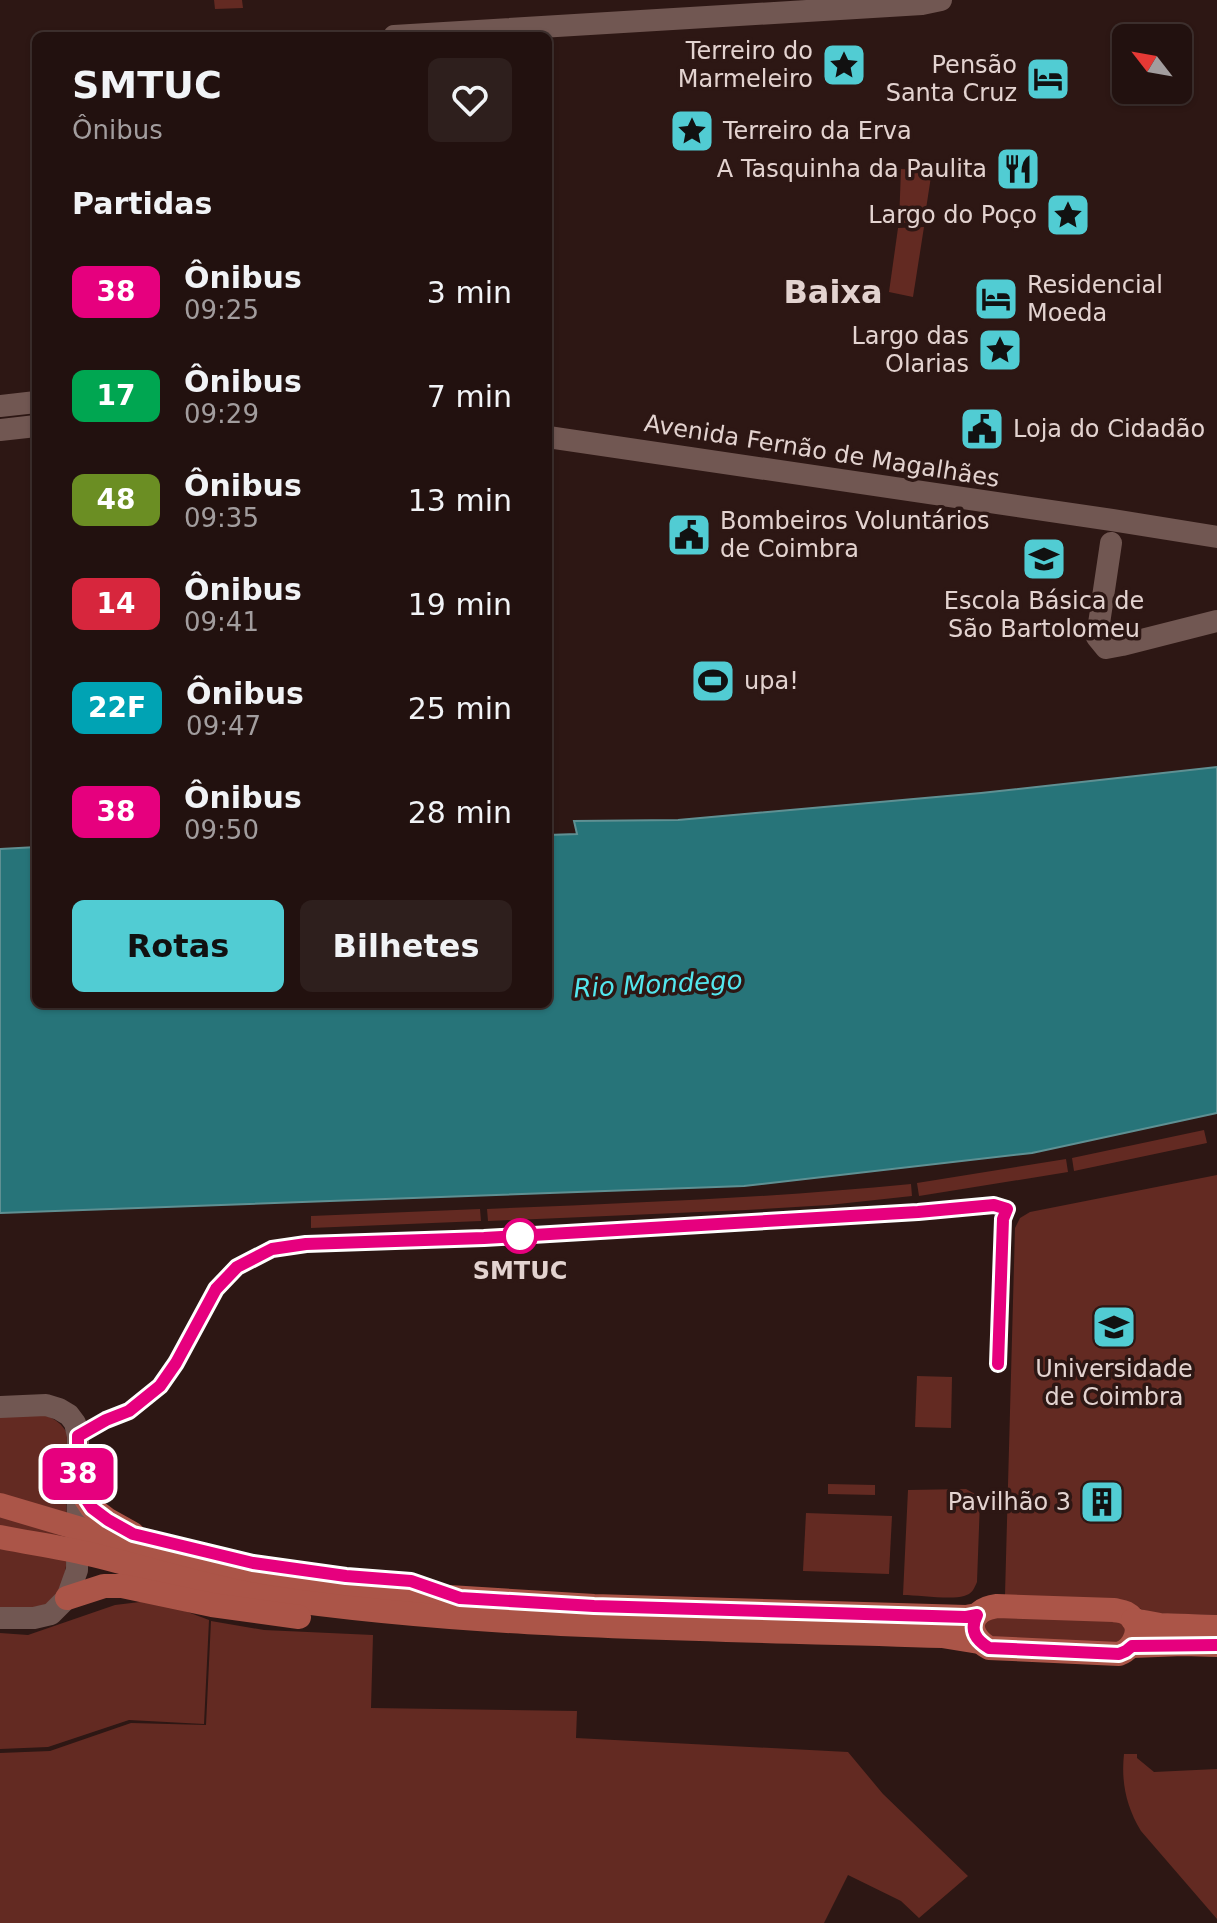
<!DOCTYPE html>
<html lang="pt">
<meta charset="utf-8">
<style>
:root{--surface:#22110f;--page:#2e1f1d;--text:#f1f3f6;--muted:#a29d9e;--line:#3f312f;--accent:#51ccd3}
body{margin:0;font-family:"DejaVu Sans",sans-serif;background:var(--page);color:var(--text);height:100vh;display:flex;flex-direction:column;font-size:30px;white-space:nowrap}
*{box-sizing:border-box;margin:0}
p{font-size:26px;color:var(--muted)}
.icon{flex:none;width:44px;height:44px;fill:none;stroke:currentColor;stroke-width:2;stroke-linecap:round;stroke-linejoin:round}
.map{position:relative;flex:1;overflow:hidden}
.drawer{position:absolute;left:32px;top:32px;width:520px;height:976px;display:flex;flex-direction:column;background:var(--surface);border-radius:12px;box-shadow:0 2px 6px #0004,0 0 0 2px var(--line)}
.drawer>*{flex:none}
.badge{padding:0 16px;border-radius:12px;font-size:28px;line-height:52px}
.needle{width:52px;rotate:301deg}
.fabs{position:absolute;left:1112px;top:24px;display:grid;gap:16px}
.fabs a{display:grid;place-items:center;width:80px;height:80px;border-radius:12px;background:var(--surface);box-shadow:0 2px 6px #0004,0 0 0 2px var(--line);font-size:40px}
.map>.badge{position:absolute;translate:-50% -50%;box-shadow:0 0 0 4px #fff}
h2{padding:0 40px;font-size:30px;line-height:72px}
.round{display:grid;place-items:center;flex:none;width:84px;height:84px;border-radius:12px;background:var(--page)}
.overview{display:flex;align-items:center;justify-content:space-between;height:136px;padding:0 40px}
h1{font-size:38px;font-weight:800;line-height:60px}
.button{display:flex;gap:16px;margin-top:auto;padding:16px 40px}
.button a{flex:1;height:92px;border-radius:12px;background:var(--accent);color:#111;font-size:32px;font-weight:800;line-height:92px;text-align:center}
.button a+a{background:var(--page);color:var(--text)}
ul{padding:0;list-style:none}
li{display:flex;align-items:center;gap:24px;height:104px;padding:0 40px}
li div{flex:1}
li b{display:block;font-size:30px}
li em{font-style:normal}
li .badge{min-width:88px;font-weight:700;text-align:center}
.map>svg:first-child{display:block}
.green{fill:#632a22}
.water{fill:#277479;stroke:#5f9093;stroke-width:2}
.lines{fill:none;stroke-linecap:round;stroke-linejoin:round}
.secondary{stroke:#715752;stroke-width:22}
.primary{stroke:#ab5548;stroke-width:24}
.line-casing{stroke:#fff;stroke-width:18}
.line{stroke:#e6007e;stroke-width:12}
.stop-dot{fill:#fff;stroke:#e6007e;stroke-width:4}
.labels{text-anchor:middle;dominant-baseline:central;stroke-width:7;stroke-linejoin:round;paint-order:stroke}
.poi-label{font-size:24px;fill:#e3d3d0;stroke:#2d1714;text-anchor:end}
.street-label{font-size:24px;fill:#e3d3d0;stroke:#2d1714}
.stop-label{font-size:24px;font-weight:bold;fill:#e3d3d0;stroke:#2d1714}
.water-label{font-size:26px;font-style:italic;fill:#53e6ed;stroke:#2d1714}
.district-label{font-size:32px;font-weight:bold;fill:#e3d3d0;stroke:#2d1714}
</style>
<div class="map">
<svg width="1217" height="1923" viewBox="0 0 1217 1923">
<rect width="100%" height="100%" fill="#2d1714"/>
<g class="green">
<path d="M 214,0 L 242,0 L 243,8 L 215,9 Z"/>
<path d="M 901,169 L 932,170 L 924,222 L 899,223 Z"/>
<path d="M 924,227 L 913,297 L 889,292 L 898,228 Z"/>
<path d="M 1204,1130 L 1207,1143 L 1074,1171 L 1072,1158 Z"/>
<path d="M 1066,1159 L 1068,1172 L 919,1196 L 917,1183 Z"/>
<path d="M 1217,1175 L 1217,1615 L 1152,1613 L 1128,1604 L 1005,1595 L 1015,1228 L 1020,1218 L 1030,1212 Z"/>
<path d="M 911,1184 L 912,1196 L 829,1205 L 746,1210 L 488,1221 L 487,1209 C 629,1203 770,1198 911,1184 Z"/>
<path d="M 480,1209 L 481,1221 L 311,1228 L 311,1216 Z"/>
<path d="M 917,1376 L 952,1377 L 951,1428 L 915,1427 Z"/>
<path d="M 0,1413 C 25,1414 53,1408 67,1433 L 66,1566 C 59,1613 40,1607 0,1608 Z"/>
<path d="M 828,1484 L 875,1485 L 875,1495 L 828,1494 Z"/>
<path d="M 966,1489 L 975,1494 L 980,1501 L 977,1582 C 974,1589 972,1594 964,1596 C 951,1600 918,1595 903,1595 L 908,1490 Z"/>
<path d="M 806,1513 L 892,1516 L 889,1574 L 803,1571 Z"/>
<path d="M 148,1601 L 185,1611 L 209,1620 L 204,1724 L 129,1720 L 48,1747 L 0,1749 L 0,1633 L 28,1635 L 115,1605 Z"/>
<path d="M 989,1615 L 1126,1621 L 1126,1642 L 992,1643 L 982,1622 Z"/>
<path d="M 211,1621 L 264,1630 L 373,1635 L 371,1708 L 577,1711 L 576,1738 L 848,1752 L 883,1794 L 968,1876 L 919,1918 L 901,1901 L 848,1875 L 824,1923 L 0,1923 L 0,1753 L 50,1751 L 131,1723 L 206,1725 Z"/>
<path d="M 1124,1754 L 1137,1754 L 1137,1758 L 1154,1772 L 1217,1769 L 1217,1919 L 1141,1831 C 1126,1806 1121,1782 1124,1754 Z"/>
</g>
<path class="water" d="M 1217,767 L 1217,1113 L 1032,1153 L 744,1186 L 0,1213 L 0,849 L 36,847 L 36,1004 L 548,1004 L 548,835 L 577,834 L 574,821 L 678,820 L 981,793 Z"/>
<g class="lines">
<g class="secondary">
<path d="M 394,36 L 922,4 L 941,0"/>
<path d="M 0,406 L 36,402"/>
<path d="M 0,430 L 36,426"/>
<path d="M 548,437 L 1112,520 L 1217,537"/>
<path d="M 1111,543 L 1097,637 L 1106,648 L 1122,645 L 1217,621"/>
<path d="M 0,1407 L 46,1405 L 59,1409 L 69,1415 L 75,1423 L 78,1436 L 78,1487 L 77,1570 L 67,1598 L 51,1614 L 34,1618 L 0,1618"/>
</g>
<g class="primary">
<path d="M 78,1487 L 92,1508 L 108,1520 L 133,1534"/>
<path d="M 0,1505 L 182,1559 L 264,1579 L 385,1593 L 594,1606 L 966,1617 L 977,1615"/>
<path d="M 0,1537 C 30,1543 60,1547 89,1554 C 148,1568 206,1587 266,1597 C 490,1630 717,1628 942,1636 L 979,1642"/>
<path d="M 67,1598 L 104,1586 L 122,1586 L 212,1605 L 299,1617"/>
<path d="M 997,1606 L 1114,1610 C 1118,1611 1122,1611 1126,1613 C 1146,1624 1135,1648 1119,1654 L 989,1648 C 965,1634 968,1610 997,1606 Z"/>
<path d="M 1133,1620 L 1160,1625 L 1217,1627"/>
<path d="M 1132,1646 L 1183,1644 L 1217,1645"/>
</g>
</g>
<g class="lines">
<g class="line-casing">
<path id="line" d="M 998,1364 L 1003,1219 L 1007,1209 L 994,1205 L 918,1212 L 484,1238 L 306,1244 L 272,1249 L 237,1267 L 216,1289 L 176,1363 L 160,1386 L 129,1411 L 106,1420 L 78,1436 L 78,1487 L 92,1508 L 108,1520 L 133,1534 L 253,1563 L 346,1576 L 411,1581 L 460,1598 L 594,1606 L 966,1617 L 977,1615 C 969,1631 976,1640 989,1648 L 1119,1654 L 1126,1651 L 1132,1646 L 1217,1645"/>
</g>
<use href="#line" class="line"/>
</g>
<defs>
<g id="sight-square" transform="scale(2.3)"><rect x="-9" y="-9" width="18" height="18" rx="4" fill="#51ccd3" stroke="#2d1714"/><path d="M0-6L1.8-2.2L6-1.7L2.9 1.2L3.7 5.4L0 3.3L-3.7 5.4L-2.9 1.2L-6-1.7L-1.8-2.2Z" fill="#111"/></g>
<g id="hotel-square" transform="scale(2.3)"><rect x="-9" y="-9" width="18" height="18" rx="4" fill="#51ccd3" stroke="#2d1714"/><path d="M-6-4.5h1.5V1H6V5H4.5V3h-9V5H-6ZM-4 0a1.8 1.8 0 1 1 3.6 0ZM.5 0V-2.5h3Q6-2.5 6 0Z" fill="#111"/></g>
<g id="restaurant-square" transform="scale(2.3)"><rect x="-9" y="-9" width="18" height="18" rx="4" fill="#51ccd3" stroke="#2d1714"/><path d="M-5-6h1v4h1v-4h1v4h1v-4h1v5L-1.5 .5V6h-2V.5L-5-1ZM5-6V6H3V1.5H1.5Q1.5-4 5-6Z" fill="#111"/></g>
<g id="civic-square" transform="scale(2.3)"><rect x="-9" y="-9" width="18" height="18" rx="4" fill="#51ccd3" stroke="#2d1714"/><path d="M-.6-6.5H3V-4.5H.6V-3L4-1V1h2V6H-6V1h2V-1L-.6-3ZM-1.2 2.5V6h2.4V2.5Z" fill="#111"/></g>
<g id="school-square" transform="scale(2.3)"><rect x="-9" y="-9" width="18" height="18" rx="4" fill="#51ccd3" stroke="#2d1714"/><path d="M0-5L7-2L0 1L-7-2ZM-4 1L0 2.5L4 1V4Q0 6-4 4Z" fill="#111"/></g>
<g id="stadium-square" transform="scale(2.3)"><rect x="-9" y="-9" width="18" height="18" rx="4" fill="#51ccd3" stroke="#2d1714"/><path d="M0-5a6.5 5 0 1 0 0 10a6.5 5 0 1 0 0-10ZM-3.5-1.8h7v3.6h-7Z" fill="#111"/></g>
<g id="university-square" transform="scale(2.3)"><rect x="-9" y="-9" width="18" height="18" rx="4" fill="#51ccd3" stroke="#2d1714"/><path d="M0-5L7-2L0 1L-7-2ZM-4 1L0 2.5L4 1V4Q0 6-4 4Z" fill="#111"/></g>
<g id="building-square" transform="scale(2.3)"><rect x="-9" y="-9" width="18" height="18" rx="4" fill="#51ccd3" stroke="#2d1714"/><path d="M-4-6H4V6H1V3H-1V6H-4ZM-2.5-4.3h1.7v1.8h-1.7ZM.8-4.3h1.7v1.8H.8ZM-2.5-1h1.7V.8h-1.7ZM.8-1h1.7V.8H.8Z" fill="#111"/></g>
</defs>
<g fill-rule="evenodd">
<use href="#sight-square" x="844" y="65"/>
<use href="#hotel-square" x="1048" y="79"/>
<use href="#sight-square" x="692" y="131"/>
<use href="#restaurant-square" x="1018" y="169"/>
<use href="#sight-square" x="1068" y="215"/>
<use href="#hotel-square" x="996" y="299"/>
<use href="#sight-square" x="1000" y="350"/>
<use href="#civic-square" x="982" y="429"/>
<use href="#civic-square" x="689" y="535"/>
<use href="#school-square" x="1044" y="559"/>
<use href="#stadium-square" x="713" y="681"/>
<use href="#university-square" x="1114" y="1327"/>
<use href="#building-square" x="1102" y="1502"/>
</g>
<circle class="stop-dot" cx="520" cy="1236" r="16"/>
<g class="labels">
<g class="poi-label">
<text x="813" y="51">Terreiro do<tspan x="813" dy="28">Marmeleiro</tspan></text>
<text x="1017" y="65">Pensão<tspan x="1017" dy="28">Santa Cruz</tspan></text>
<text x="723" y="131" text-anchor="start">Terreiro da Erva</text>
<text x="987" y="169">A Tasquinha da Paulita</text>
<text x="1037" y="215">Largo do Poço</text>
<text x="1027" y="285" text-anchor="start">Residencial<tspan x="1027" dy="28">Moeda</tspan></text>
<text x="969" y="336">Largo das<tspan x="969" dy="28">Olarias</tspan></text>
<text x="1013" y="429" text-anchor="start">Loja do Cidadão</text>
<text x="720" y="521" text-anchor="start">Bombeiros Voluntários<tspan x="720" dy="28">de Coimbra</tspan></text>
<text x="1044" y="601" text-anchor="middle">Escola Básica de<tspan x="1044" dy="28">São Bartolomeu</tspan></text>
<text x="744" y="681" text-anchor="start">upa!</text>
<text x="1114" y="1369" text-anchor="middle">Universidade<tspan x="1114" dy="28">de Coimbra</tspan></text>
<text x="1071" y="1502">Pavilhão 3</text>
</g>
<g class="street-label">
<text transform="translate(822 451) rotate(9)">Avenida Fernão de Magalhães</text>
</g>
<g class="stop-label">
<text x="520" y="1271">SMTUC</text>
</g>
<g class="water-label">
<text transform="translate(658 984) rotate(-3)">Rio Mondego</text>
</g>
<g class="district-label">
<text x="833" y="292">Baixa</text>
</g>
</g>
</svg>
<div class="fabs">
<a><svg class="needle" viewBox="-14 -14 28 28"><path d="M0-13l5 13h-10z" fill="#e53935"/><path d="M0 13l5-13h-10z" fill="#a29d9e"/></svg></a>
</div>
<b class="badge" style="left:78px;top:1474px;background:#e6007e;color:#fff">38</b>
<section class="drawer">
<div class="overview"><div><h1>SMTUC</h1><p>Ônibus</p></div><a class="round"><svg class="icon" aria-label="heart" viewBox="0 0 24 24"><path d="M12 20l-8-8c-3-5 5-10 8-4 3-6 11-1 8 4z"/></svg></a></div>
<h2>Partidas</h2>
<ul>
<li><span class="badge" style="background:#e6007e;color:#fff">38</span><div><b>Ônibus</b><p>09:25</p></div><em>3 min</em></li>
<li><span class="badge" style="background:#00a651;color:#fff">17</span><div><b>Ônibus</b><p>09:29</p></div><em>7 min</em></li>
<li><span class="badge" style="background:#6b8e23;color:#fff">48</span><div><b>Ônibus</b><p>09:35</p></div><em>13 min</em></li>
<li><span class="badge" style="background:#d7263d;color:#fff">14</span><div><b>Ônibus</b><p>09:41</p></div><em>19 min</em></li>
<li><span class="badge" style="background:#00a3b4;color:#fff">22F</span><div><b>Ônibus</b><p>09:47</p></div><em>25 min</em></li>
<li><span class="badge" style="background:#e6007e;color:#fff">38</span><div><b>Ônibus</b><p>09:50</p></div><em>28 min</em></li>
</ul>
<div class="button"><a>Rotas</a><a>Bilhetes</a></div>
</section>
</div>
